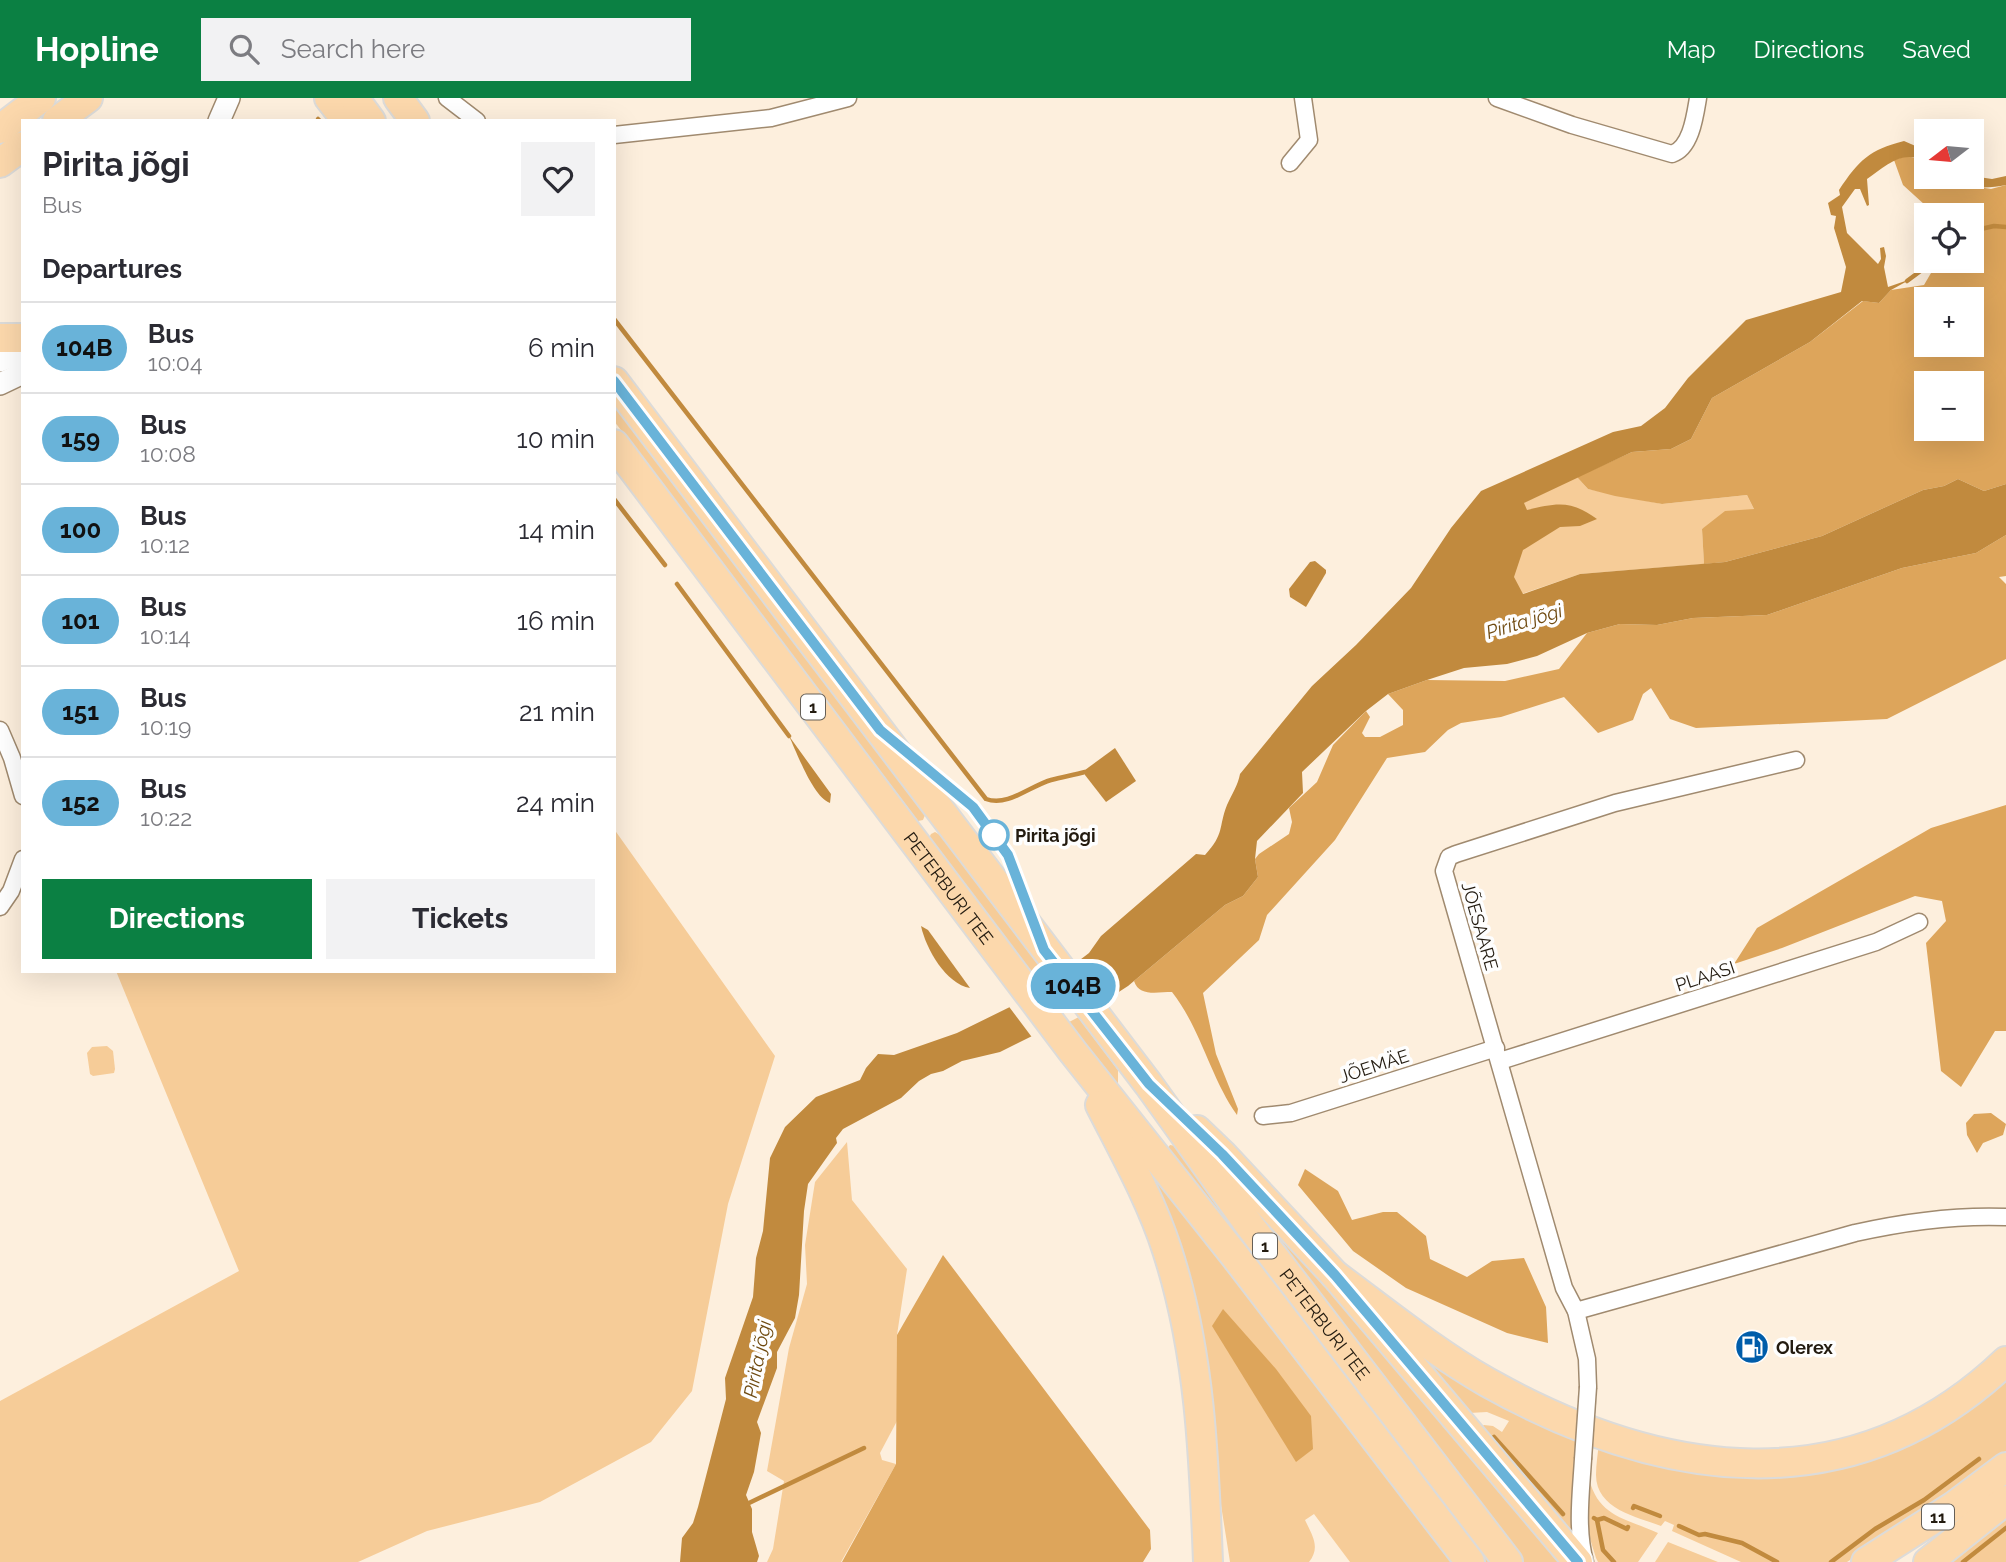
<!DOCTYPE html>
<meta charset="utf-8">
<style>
:root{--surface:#fff;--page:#f2f2f3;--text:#2b2b33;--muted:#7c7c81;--line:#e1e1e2;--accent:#0b8043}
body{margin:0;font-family:Raleway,sans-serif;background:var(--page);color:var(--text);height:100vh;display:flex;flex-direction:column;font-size:26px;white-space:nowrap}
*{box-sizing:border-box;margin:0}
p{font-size:23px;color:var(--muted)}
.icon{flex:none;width:38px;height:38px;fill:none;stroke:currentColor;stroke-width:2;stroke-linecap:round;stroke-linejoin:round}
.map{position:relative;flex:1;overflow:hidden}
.drawer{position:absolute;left:21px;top:21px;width:595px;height:854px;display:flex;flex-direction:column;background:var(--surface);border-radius:0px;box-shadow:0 7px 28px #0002}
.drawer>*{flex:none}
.badge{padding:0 14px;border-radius:23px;font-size:24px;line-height:46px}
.needle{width:46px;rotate:254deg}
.fabs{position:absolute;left:1914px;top:21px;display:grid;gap:14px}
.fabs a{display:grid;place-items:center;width:70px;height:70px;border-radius:0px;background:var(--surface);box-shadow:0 7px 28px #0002;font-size:35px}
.map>.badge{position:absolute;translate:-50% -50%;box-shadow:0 0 0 4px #fff}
h2{padding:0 21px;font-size:26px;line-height:63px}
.round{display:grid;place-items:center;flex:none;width:74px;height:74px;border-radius:0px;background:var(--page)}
.overview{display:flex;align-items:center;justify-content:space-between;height:119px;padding:0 21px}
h1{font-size:33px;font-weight:700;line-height:52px}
.action{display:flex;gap:14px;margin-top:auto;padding:14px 21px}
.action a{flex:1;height:80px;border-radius:0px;background:var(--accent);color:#fff;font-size:28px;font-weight:700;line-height:80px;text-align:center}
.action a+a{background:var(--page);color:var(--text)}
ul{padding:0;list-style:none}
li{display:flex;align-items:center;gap:21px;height:91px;padding:0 21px;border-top:2px solid var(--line)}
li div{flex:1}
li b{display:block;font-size:26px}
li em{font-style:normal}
li .badge{min-width:77px;font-weight:700;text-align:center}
header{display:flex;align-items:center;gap:42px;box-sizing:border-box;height:98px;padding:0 35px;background:var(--accent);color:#fff}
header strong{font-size:33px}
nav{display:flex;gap:38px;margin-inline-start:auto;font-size:24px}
.search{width:490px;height:63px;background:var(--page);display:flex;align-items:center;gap:18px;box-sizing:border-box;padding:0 24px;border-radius:0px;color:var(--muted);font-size:26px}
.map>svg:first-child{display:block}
.green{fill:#f6cc98}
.forest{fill:#dda55b;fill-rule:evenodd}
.water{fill:#c18a3e}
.pier{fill:#fdefdd}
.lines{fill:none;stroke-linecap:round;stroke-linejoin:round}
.stream{stroke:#c18a3e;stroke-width:4.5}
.minor-casing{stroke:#a08a6f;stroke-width:19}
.tertiary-casing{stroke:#a08a6f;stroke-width:24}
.trunk-casing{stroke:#dcdbd9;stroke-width:32}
.minor{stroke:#fff;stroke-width:16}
.tertiary{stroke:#fff;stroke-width:21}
.trunk{stroke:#fcd8ac;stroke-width:28}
.minor-bridge-casing{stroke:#a08a6f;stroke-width:19;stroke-linecap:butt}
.minor-bridge{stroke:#fff;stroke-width:16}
.line-casing{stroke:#fff;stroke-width:16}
.line{stroke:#69b3d9;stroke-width:10}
.stop-dot{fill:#fff;stroke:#69b3d9;stroke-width:3.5}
.labels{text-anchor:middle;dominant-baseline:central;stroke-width:7;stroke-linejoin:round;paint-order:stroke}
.shield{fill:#fefefe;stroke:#655f57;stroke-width:2}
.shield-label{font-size:16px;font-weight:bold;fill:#231b10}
.stop-label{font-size:18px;font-weight:bold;fill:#231b10;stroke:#fefefe;text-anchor:start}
.street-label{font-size:18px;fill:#231b10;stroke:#fefefe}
.poi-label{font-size:18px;font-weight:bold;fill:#231b10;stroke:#fefefe;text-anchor:start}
.water-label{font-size:19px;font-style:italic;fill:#6f4a10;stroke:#fefefe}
</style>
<header>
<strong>Hopline</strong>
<div class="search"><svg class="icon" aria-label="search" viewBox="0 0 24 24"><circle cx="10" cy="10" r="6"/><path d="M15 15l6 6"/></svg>Search here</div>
<nav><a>Map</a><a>Directions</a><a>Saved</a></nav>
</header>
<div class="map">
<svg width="2006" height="1464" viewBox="0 0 2006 1464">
<rect width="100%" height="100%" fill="#fdefdd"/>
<g class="green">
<path d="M 614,307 L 925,717 L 923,722 L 918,723 L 614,323 Z"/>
<path d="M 1577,379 L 1588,391 L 1662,406 L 1747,397 L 1754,411 L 1702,431 L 1704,466 L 1580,476 L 1522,496 L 1442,474 L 1523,405 Z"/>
<path d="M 614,731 L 775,958 L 728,1106 L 692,1293 L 651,1344 L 540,1404 L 427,1433 L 358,1464 L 0,1464 L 0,1303 L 239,1173 L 116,873 L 614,873 Z"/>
<path d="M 935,734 L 940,737 L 1118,972 L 1118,988 L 929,740 L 931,736 Z"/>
<path d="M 107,948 L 113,953 L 115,971 L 114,975 L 93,978 L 90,976 L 87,955 L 92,949 Z"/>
<path d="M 847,1044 L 852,1102 L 907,1171 L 897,1237 L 897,1323 L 880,1355 L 882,1362 L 896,1366 L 841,1464 L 767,1464 L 773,1451 L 784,1383 L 767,1373 L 789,1250 L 807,1186 L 805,1147 L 815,1084 Z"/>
<path d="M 1170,1047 L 1176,1048 L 1496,1464 L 1481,1464 L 1167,1051 Z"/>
<path d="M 1150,1080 L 1163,1086 L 1455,1464 L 1350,1464 L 1314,1416 L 1305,1422 C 1312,1437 1321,1449 1309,1464 L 1230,1464 L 1221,1407 L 1213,1318 Z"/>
<path d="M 1254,1106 L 1439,1313 L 1566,1464 L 1522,1464 L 1260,1124 Z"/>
<path d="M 1379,1219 L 1577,1334 L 1574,1439 L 1476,1332 L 1484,1327 L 1493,1328 L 1502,1334 L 1509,1323 L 1487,1314 L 1469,1315 Z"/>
<path d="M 2006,1277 L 2006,1353 L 1981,1374 L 1847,1464 L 1741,1464 L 1672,1433 L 1674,1427 L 1665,1423 L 1661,1428 C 1637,1419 1596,1411 1596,1377 C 1596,1366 1598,1355 1599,1344 L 1784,1374 Z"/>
<path d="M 1589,1381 C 1599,1419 1625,1420 1658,1435 L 1638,1464 L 1598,1464 L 1596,1460 L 1587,1431 Z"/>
<path d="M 2006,1414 L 2006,1464 L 1943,1464 Z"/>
<path d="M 1668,1444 L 1718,1464 L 1655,1464 Z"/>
</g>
<g class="forest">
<path d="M 1906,58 L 1921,61 L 1927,65 L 1927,79 L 1945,79 L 1953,85 L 1991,91 L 2006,87 L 2006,386 L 1984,393 L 1958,381 L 1944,388 L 1923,392 L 1822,438 L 1725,464 L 1704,466 L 1702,431 L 1725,413 L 1754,411 L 1747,397 L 1662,406 L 1615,398 L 1588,391 L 1577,379 L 1632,354 L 1671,351 L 1691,341 L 1712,300 L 1810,244 L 1863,203 L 1879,205 L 1891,192 L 1924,187 L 1938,163 L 1972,163 L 1972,117 L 1936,117 L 1903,87 L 1894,62 ZM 1927,201 L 1972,201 L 1972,247 L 1927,247 ZM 1927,285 L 1972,285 L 1972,331 L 1927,331 Z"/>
<path d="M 2006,437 L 2006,478 L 1999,479 L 2006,486 L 2006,561 L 1887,621 L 1696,630 L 1670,621 L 1651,590 L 1643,596 L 1633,622 L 1598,635 L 1564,599 L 1501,619 L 1461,625 L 1448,632 L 1425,654 L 1387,660 L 1335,742 L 1267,817 L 1259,842 L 1203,895 L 1216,956 L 1238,1011 L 1237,1017 C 1210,979 1201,931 1172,894 C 1157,894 1139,899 1134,883 L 1225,807 L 1243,798 L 1258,779 L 1255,761 L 1259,756 L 1289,736 L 1292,724 L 1289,710 L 1317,684 L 1333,647 L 1366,613 L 1370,619 L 1362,635 L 1365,639 L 1380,639 L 1403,627 L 1403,612 L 1388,596 L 1427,582 L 1505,583 L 1559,571 L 1587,535 L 1620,526 L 1657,527 L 1693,520 L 1767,517 L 1902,470 L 1976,455 Z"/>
<path d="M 2006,707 L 2006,933 L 1995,933 L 1961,989 L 1941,973 L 1926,845 L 1946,823 L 1942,803 L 1915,798 L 1782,850 L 1734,866 L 1757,830 L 1931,730 Z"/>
<path d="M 1991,1015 L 2006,1026 L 2003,1037 L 1983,1045 L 1977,1055 L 1967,1037 L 1966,1025 L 1974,1016 Z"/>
<path d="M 1305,1071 L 1338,1093 L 1352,1122 L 1383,1114 L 1397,1114 L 1426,1138 L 1430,1161 L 1467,1179 L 1492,1163 L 1524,1160 L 1546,1209 L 1548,1245 L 1507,1235 L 1406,1190 L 1353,1153 L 1298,1087 Z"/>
<path d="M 943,1157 L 1150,1432 L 1151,1451 L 1143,1464 L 842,1464 L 896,1366 L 897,1237 Z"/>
<path d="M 1223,1211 L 1276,1271 L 1311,1318 L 1313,1351 L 1296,1364 L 1212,1228 Z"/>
</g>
<g class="water">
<path d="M 1904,43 L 1927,53 L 1927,65 C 1905,49 1885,68 1867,81 L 1869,107 L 1867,108 L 1860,91 L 1855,91 L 1842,109 L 1847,135 L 1878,166 L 1881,161 L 1880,150 L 1884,149 L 1886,158 L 1884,169 L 1888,189 L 1911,181 L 1891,192 L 1879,205 L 1862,203 L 1810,244 L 1712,300 L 1691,341 L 1671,351 L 1632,354 L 1524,405 L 1527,412 C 1557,405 1571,402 1597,421 L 1580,428 L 1560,429 L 1523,452 L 1514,479 L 1523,496 L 1580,476 L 1725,464 L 1822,438 L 1923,392 L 1944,388 L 1958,381 L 1984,393 L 2006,386 L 2006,437 L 1976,455 L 1902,470 L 1767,517 L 1693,520 L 1657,527 L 1620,526 L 1587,535 L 1537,558 L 1507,566 L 1464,570 L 1427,582 L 1388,596 L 1366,613 L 1302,674 L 1303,695 L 1257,743 L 1255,761 L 1258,779 L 1243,798 L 1225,807 L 1128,888 L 1111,899 L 1000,954 L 962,963 L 943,973 L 931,976 L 919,983 L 901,1000 L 843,1031 L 836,1040 L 837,1045 L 808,1086 L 804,1113 L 799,1197 L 795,1220 L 777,1254 L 777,1270 L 757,1324 L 761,1335 L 754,1374 L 746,1397 L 752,1411 L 752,1434 L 759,1458 L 757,1464 L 680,1464 L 682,1440 L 693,1425 L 698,1409 L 726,1301 L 725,1280 L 753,1199 L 756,1160 L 763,1133 L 770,1060 L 785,1029 L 816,999 L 860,982 L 866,970 L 878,956 L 894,957 L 957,935 L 1018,905 L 1051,884 L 1089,855 L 1101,838 L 1196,756 L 1205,757 C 1225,735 1218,730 1227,707 C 1232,696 1238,687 1240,676 L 1312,588 L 1356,547 L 1411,490 L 1451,430 L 1481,393 L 1613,334 L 1641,328 L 1665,310 L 1688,280 L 1746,222 L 1841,194 L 1846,169 L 1834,130 L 1836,118 L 1831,117 L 1828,105 L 1840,97 L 1839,92 C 1859,62 1869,52 1904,43 Z"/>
<path d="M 1972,78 L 1992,81 L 2006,78 L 2006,87 C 1987,91 1961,91 1945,79 Z"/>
<path d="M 1315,463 L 1326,472 L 1326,475 L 1306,509 L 1290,499 L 1289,491 L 1310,464 Z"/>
<path d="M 789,638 L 831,696 L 830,705 C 813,699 797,655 789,638 Z"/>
<path d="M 1115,650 L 1136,683 L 1106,704 L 1085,677 L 1085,672 Z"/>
<path d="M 921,828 L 928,832 L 970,890 C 946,886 926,851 921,828 Z"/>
</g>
<path class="pier" d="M 1078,859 L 1112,902 L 1034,942 L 1007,906 L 1049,881 Z"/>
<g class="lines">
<g class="stream">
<path d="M 318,21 L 320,23"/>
<path d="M 1972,133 L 1994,128 L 2006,129"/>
<path d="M 1907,183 L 1934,163"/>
<path d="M 614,221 L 986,701 C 1008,709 1030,688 1051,682 C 1062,679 1074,677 1085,674"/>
<path d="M 614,401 L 665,467"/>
<path d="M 677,486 L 789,638"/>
<path d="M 1494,1339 L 1563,1416"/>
<path d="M 749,1405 L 864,1350"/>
<path d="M 1633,1410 L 1634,1408 L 1660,1418"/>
<path d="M 1594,1420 L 1597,1422 L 1603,1452 L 1614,1464"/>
<path d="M 1597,1422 L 1604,1420 L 1627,1431 L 1628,1429"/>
<path d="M 1679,1428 L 1699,1437 L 1705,1436 L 1742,1445 L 1777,1464"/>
<path d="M 1831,1464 L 1875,1431 L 1924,1402 L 1979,1361"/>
<path d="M 1963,1464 L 2006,1430"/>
</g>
<g class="minor-casing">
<g id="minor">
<path d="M 447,0 L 477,23"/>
<path d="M 1497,0 L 1572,27 L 1672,56 C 1691,50 1695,18 1698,0"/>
<path d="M 614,37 L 771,20 L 848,0"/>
<path d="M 1290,65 L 1309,42 L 1303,0"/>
<path d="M 0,632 L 12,660 L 23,698"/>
<path d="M 0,809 L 11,793 L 23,761"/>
<path d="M 1500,963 L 1876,844 L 1919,824"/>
<path d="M 1263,1018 L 1291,1015 L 1496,950"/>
<path d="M 1576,1213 L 1855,1135 C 1904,1124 1955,1117 2006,1119"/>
<path d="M 1588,1289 L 1587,1261 L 1576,1213 L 1564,1190 L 1444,773 L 1449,759 L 1456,756 L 1615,705 L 1796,662"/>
<path d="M 1583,1361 C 1581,1395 1576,1430 1585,1464"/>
</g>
</g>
<g class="tertiary-casing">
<g id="tertiary">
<path d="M 219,23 L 229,0"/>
<path d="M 0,263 L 23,254"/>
<path d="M 0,286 L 23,275"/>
</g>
</g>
<g class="trunk-casing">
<g id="trunk">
<path d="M 329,0 L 347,23"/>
<path d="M 354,0 L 371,23"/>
<path d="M 398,0 L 415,23"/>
<path d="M 57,23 L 88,0"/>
<path d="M 0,31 L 41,0"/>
<path d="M 0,65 L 23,48"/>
<path d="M 0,240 L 23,240"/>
<path id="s1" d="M 614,283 L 1149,987 L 1250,1128 L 1508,1464"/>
<path id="s2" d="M 614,346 L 1073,954 L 1235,1158 L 1470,1464"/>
<path d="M 1100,1007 C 1124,1054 1151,1102 1167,1152 C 1200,1253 1204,1359 1208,1464"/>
<path d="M 1197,1032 L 1222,1056 L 1335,1177 L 1578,1464"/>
<path d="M 1335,1177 C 1384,1213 1434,1254 1487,1284 C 1660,1381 1851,1411 2006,1263"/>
<path d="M 1866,1464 L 1954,1408 L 2006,1369"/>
<path d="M 1928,1464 L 2006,1402"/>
</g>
</g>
<use href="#minor" class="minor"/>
<use href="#tertiary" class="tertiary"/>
<use href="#trunk" class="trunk"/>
<g class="minor-bridge-casing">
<path id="minor-bridge" d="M 1583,1361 L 1588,1289"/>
</g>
<use href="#minor-bridge" class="minor-bridge"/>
</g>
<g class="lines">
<g class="line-casing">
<path id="line" d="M 614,283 L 880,632 L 973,709 L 1008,757 L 1044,852 L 1149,986 L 1222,1056 L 1335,1177 L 1578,1464"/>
</g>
<use href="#line" class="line"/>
</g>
<defs>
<g id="fuel-disc" transform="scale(1.75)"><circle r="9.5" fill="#005daa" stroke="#fefefe"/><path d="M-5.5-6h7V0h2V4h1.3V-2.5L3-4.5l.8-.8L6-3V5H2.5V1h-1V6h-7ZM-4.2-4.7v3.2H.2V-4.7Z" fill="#fff"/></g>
</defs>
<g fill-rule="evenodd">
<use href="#fuel-disc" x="1752" y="1249"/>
</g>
<circle class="stop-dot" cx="994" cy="737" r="14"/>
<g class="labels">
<g class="shield">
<rect x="801" y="596.5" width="24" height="25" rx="5"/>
<rect x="1253" y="1135.5" width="24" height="25" rx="5"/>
<rect x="1922" y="1406.5" width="32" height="25" rx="5"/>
</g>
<g class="shield-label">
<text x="813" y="609">1</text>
<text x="1265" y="1148">1</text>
<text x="1938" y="1419">11</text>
</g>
<g class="stop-label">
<text x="1015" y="737">Pirita jõgi</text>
</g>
<g class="street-label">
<text stroke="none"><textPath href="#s2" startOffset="556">PETERBURI TEE</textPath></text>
<text transform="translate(1480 828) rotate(74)">JÕESAARE</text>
<text transform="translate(1705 878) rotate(-18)">PLAASI</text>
<text transform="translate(1374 968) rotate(-18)">JÕEMÄE</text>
<text stroke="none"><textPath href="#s1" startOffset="1181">PETERBURI TEE</textPath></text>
</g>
<g class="poi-label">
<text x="1776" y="1249">Olerex</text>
</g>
<g class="water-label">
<text transform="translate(1524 523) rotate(-17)">Pirita jõgi</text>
<text transform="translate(757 1261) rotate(-79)">Pirita jõgi</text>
</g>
</g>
</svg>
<div class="fabs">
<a><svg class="needle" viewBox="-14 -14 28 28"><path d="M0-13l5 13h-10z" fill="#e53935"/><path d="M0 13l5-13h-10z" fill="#7c7c81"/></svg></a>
<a><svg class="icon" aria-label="locate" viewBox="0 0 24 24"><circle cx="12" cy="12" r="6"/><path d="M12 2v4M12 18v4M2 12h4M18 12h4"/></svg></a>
<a>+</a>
<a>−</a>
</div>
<b class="badge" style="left:1073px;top:888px;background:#69b3d9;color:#111">104B</b>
<section class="drawer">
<div class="overview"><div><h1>Pirita jõgi</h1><p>Bus</p></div><a class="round"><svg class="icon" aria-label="heart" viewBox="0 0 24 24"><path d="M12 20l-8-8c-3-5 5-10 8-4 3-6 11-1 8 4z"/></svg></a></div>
<h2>Departures</h2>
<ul>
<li><span class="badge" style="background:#69b3d9;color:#111">104B</span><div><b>Bus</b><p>10:04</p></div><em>6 min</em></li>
<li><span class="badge" style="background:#69b3d9;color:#111">159</span><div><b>Bus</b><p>10:08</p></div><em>10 min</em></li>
<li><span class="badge" style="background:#69b3d9;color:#111">100</span><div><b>Bus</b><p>10:12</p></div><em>14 min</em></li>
<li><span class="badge" style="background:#69b3d9;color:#111">101</span><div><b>Bus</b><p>10:14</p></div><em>16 min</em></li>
<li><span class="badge" style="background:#69b3d9;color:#111">151</span><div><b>Bus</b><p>10:19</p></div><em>21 min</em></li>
<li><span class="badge" style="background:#69b3d9;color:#111">152</span><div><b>Bus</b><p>10:22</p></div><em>24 min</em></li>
</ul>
<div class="action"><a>Directions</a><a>Tickets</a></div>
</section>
</div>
